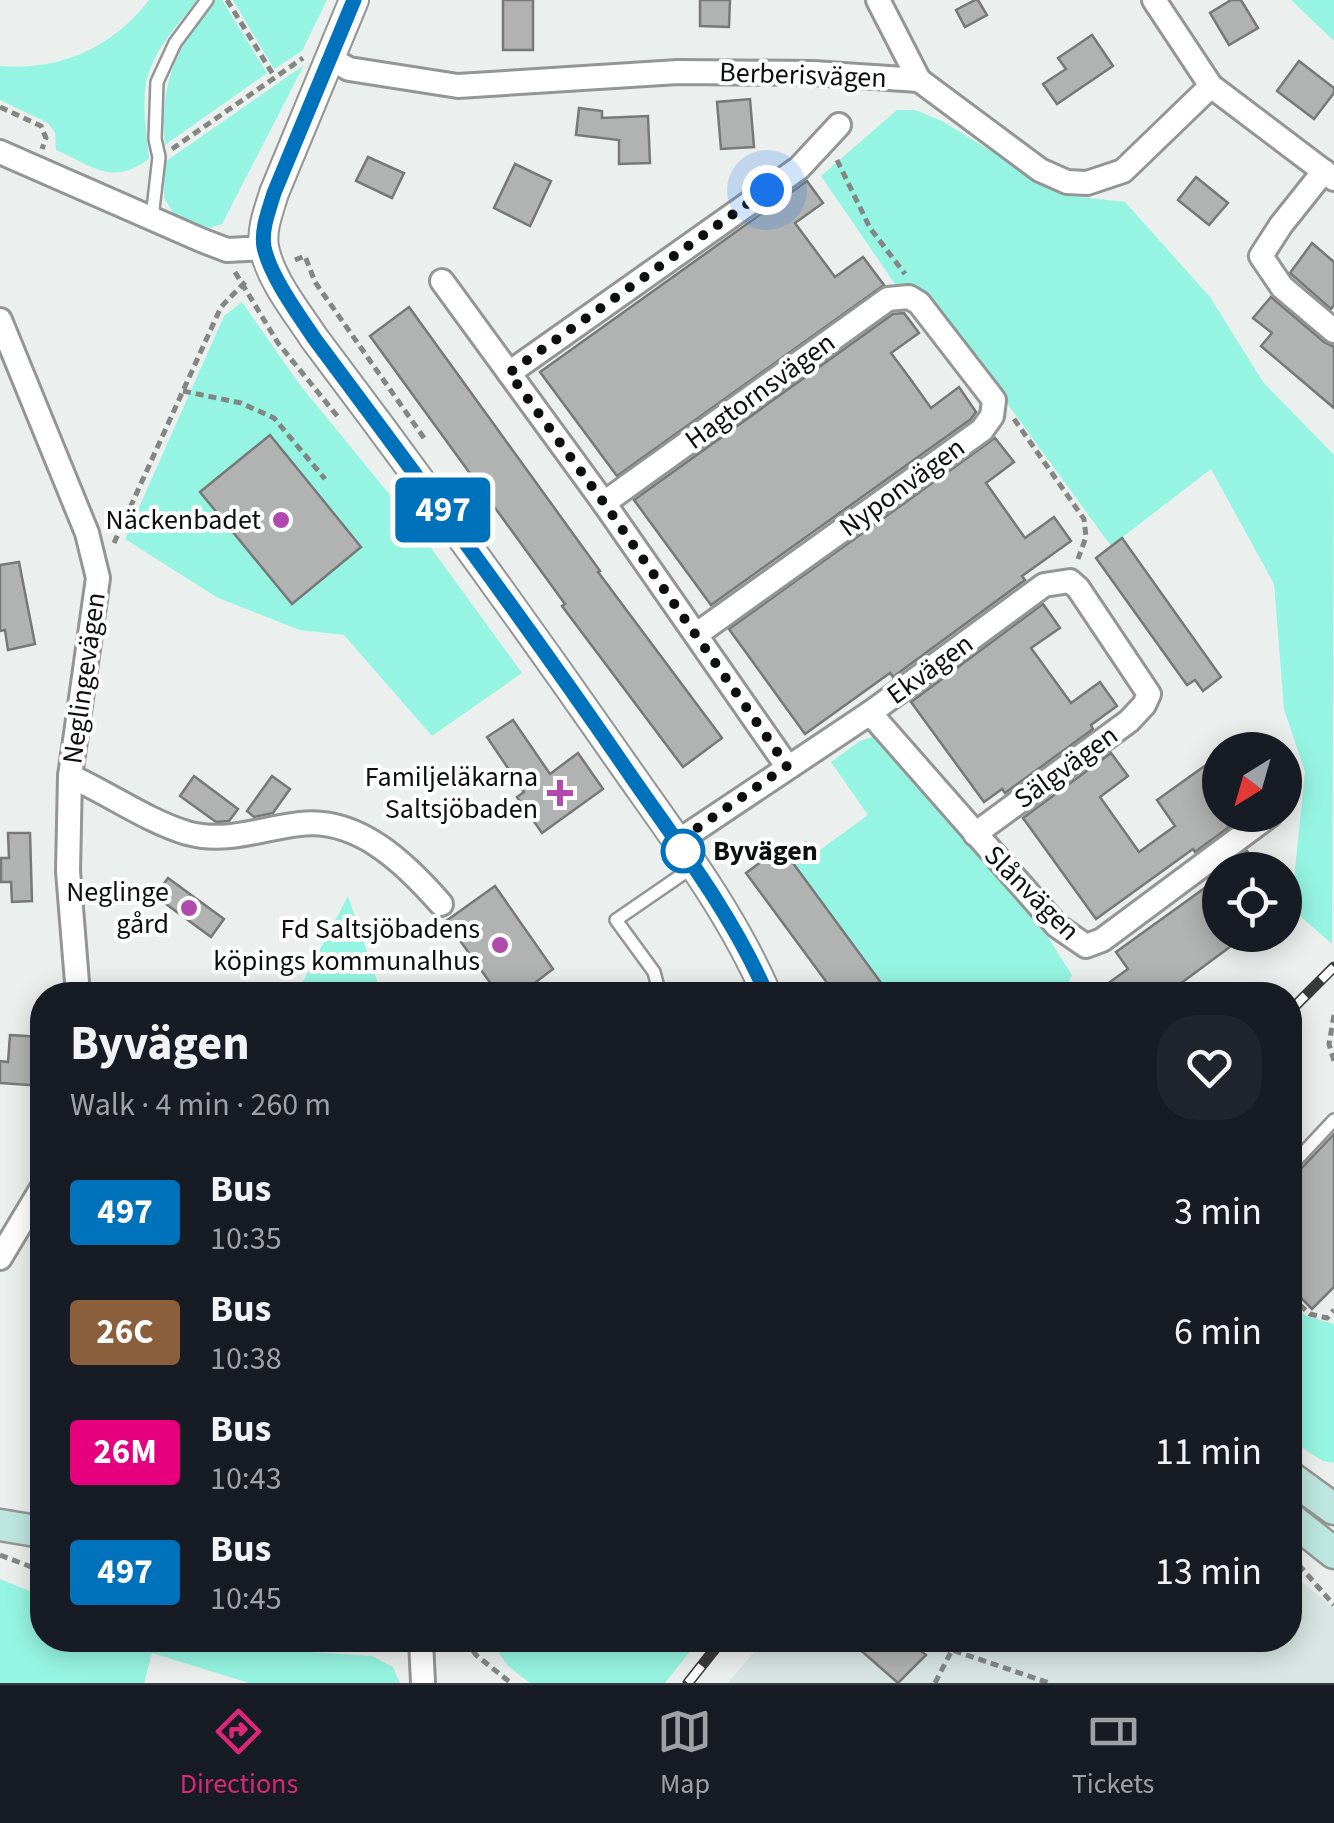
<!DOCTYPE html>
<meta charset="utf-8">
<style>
:root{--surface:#171b24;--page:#20242c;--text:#f1f3f6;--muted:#9ea1a6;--line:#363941;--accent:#db2777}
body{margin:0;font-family:"Source Sans 3",sans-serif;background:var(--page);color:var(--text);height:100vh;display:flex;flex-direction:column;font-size:38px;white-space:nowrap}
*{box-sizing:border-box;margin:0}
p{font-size:32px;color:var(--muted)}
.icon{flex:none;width:55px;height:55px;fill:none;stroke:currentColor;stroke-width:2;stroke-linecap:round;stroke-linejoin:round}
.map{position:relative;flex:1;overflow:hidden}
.details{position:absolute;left:30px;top:982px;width:1272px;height:670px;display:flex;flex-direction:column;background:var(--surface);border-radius:40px;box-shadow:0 5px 25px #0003}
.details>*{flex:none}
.badge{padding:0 20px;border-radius:8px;font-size:35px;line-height:65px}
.needle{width:65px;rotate:217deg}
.fabs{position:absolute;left:1202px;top:732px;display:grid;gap:20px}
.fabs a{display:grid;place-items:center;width:100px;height:100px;border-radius:50%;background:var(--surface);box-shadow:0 5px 25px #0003;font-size:50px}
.you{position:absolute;width:50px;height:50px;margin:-25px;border:8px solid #fff;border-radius:50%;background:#1a73e8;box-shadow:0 0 0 15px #1a73e833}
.map>.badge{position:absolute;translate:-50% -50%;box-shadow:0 0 0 5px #fff}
.round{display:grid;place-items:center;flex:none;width:105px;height:105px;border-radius:40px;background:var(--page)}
.head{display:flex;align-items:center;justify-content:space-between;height:170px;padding:0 40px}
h1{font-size:48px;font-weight:700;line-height:75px}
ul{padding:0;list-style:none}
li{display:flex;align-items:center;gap:30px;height:120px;padding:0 40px}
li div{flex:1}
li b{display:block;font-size:38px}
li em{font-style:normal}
li .badge{min-width:110px;font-weight:700;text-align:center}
.tab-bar{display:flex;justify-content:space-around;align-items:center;height:140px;border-top:2px solid var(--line);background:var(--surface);font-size:28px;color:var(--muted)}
.tab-bar a{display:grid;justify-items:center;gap:5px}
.tab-bar .current{color:var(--accent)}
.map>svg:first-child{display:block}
.built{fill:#d8e5e2}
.green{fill:#96f5e2}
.building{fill:#b0b3b2;stroke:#767978;stroke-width:2.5}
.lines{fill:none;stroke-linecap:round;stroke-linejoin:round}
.service-casing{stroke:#939695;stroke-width:16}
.minor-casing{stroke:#939695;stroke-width:28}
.tertiary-casing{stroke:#939695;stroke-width:32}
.secondary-casing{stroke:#939695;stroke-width:35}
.path{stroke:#838685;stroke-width:5;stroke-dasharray:8 5;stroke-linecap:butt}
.service{stroke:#fff;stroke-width:11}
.minor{stroke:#fff;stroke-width:22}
.tertiary{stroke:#fff;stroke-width:28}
.secondary{stroke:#bde6e0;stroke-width:30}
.rail-casing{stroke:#393a3a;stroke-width:11}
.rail{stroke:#fff;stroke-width:8;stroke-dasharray:22;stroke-linecap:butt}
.line-casing{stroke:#fff;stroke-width:22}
.line{stroke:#0072bc;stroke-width:15}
.walk{stroke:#0e0f0f;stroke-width:10;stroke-dasharray:0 18}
.poi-dot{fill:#b249ac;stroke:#fff;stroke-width:4}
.stop-dot{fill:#fff;stroke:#0072bc;stroke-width:5}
.labels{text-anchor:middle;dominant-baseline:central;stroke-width:8;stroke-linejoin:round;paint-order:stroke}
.street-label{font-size:28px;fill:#0e0f0f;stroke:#fff}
.poi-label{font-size:28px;fill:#0e0f0f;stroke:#fff;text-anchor:end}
.stop-label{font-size:28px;font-weight:bold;fill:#0e0f0f;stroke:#fff;text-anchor:start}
</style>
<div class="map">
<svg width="1334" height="1683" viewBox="0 0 1334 1683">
<rect width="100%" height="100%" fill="#ebefee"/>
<path class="built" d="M 1290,1573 L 1334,1608 L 1334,1683 L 728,1683 L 764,1640 L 1290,1640 Z"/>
<g class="green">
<path d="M 149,0 L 197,0 C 180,22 158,45 149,72 C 140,98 147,132 149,159 C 111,186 95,167 56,150 L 55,133 L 48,123 L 0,100 L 0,66 C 60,71 112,48 149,0 Z"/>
<path d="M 214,0 L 222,0 L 267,73 L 165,145 C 159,81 177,49 214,0 Z"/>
<path d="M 233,0 L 327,0 L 302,51 L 274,69 Z"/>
<path d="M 1290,0 L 1334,0 L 1334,41 L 1291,0 Z"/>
<path d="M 304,65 L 222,224 L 210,228 L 177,219 L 164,198 L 165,162 Z"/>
<path d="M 897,110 L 915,110 L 942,121 L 1063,195 L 1125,202 L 1210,297 L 1263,382 L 1334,455 L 1332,944 L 1291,908 L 1305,772 L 1284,709 L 1274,584 L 1211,469 L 1111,546 L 926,292 L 913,284 L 897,287 L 821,176 Z"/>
<path d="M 242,302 L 300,385 L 412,522 L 522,673 L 432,736 L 344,635 L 300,630 L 218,598 L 125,539 L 224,316 Z"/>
<path d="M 878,735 L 1047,936 L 1072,975 L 1063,995 L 890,995 L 787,855 L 806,840 L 817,852 L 868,815 L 831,762 L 860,741 Z"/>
<path d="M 348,896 L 382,995 L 296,995 Z"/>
<path d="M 1290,1303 L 1306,1316 L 1334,1324 L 1334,1463 L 1323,1461 L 1290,1440 Z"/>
<path d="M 0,1579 L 42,1596 L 42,1640 L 206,1640 L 237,1647 L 372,1656 L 393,1667 L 400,1683 L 249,1683 L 152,1653 L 144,1683 L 0,1683 Z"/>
<path d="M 490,1640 L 699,1640 L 665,1683 L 530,1683 L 508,1666 Z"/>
</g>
<g class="building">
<rect x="503" y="0" width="30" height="50"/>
<path d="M 700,0 L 730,0 L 729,27 L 700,26 Z"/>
<path d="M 975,0 L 978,0 L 987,15 L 965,27 L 956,10 Z"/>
<path d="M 1231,0 L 1241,0 L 1258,28 L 1229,45 L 1210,13 Z"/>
<path d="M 1092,35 L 1113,66 L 1057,104 L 1043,84 L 1066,69 L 1058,58 Z"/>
<path d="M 1299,61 L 1334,88 L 1334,93 L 1314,119 L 1277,91 Z"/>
<path d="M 750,99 L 754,147 L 721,149 L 717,102 Z"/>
<path d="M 579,108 L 602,111 L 602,118 L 648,116 L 650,163 L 619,164 L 619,140 L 576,135 Z"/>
<path d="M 368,157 L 404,173 L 392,198 L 356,181 Z"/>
<path d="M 515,164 L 551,181 L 530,226 L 494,208 Z"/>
<path d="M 1196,177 L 1228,203 L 1209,225 L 1178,200 Z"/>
<path d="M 807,181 L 823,203 L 795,223 L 835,277 L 863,257 L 884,285 L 617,476 L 540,372 Z"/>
<path d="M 1312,243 L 1334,262 L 1334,305 L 1331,309 L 1290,273 Z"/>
<path d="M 1271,297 L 1324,342 L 1334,347 L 1334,408 L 1261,346 L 1272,333 L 1253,318 Z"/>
<path d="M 409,307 L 600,571 L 598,572 L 722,738 L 683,767 L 562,606 L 565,604 L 370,336 Z"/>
<path d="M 904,313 L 919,333 L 891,353 L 911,380 L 931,408 L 959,387 L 976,412 L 971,419 L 711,605 L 634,500 L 893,314 Z"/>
<path d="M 270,435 L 361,547 L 292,604 L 200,492 Z"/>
<path d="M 995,438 L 1014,462 L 986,483 L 1025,538 L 1054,517 L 1071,541 L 1022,576 L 1025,580 L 893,677 L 890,673 L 805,734 L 729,629 Z"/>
<path d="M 1122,538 L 1221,677 L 1203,691 L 1195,680 L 1187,685 L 1096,558 Z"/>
<path d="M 19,562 L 35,644 L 8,650 L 5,630 L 0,631 L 0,565 Z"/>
<path d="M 1043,604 L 1060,628 L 1031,648 L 1071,703 L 1100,682 L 1117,706 L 1091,725 L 1093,729 L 1005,793 L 1002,789 L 984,802 L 911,702 Z"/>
<path d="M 513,720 L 550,774 L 578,753 L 603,789 L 542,833 L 517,797 L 524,792 L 487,737 Z"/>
<path d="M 1111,753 L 1128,776 L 1100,797 L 1139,852 L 1175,826 L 1157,800 L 1220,755 L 1220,815 L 1229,827 L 1195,852 L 1193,849 L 1096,919 L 1023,818 Z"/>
<path d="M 194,776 L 238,809 L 229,821 L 216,822 L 180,796 Z"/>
<path d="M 272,776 L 290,789 L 273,813 L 254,817 L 247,811 Z"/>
<path d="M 8,833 L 30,833 L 32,901 L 12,902 L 11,882 L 1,882 L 1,858 L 9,858 Z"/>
<path d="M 781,847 L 787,855 L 890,995 L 836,995 L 746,873 Z"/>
<path d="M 1247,851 L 1260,870 L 1221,870 Z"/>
<path d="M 1220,877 L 1220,935 L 1246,935 L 1165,995 L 1092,995 L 1128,969 L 1116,952 Z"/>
<path d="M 168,878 L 224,919 L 211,937 L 155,896 Z"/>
<path d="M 495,886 L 553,969 L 519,995 L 499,995 L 446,921 Z"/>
<path d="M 10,1035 L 42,1037 L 42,1086 L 0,1083 L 0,1061 L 8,1062 Z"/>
<path d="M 1334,1134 L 1334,1287 L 1312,1309 L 1290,1287 L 1290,1176 L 1297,1173 Z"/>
<path d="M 849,1640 L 909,1640 L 926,1655 L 898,1683 Z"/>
</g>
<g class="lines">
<g class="service-casing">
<g id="service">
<path d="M 152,218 L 159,157 L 155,139 L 157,82 L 175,43 L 207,0"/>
<path d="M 660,995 L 654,972 L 616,920 L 693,867"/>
<path d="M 1290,1167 L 1334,1120"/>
</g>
</g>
<g class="minor-casing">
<g id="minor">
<path d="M 878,0 L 919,80"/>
<path d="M 1154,0 L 1211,86 L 1334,179"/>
<path d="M 331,59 L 349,69 L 458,86 L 678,72 L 813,73 L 919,80 L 1040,170 L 1067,182 L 1087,183 L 1123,171 L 1211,86"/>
<path d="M 0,152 L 201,240 L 227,250 L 264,248"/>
<path d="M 1324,171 L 1281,225 L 1261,256 L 1282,287 L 1334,331"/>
<path d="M 442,281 L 604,503 L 787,766"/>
<path d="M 0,320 L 87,533 L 98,578 L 70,776 L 68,871 L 78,995"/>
<path d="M 509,373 L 799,168 L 839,125"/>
<path d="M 604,503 L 888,299 L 909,297 L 919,303 L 994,400 L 992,416 L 982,430 L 697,634"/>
<path d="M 870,713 L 1057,926 L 1086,946 L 1102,940 L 1270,815"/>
<path d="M 70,776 C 108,793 147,821 187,833 C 227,844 262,828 300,824 C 358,817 405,863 441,904"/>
<path d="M 677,842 L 870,713 L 1044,585 L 1070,581 L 1078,588 L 1149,694 L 1144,705 L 1129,721 L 975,834"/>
<path d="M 0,1258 L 42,1188"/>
<path d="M 421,1640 L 423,1683"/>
</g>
</g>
<g class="tertiary-casing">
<path id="tertiary" d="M 354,0 L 274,193 C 269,210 261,229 264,247 C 270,279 297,312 314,338 C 418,476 519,615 618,757 C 671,833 730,909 767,995"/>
</g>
<g class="secondary-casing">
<g id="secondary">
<path d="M 1290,1477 L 1334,1509"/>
<path d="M 1290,1518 L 1334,1553"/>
<path d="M 0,1525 L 42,1532"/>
</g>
</g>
<g class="path">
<path d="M 227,0 L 274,76"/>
<path d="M 0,107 L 41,126 L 46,138 L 42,149"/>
<path d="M 172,149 L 303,58"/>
<path d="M 837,160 L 870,228 L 905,274"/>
<path d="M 295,260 L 305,256 L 315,282 L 424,438"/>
<path d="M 235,272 L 278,343 L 338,417"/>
<path d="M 183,391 L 241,403 L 274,418 L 325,479"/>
<path d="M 1014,419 L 1084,519 L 1086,537 L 1078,559"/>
<path d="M 114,543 L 221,307 L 248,279"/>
<path d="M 1334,1015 L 1329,1044 L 1334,1061"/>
<path d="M 1290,1296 L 1310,1314 L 1327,1318 L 1334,1310"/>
<path d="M 0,1555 L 42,1571"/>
<path d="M 1290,1555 L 1334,1605"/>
<path d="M 466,1640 L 476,1655 L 511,1683"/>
<path d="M 935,1683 L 952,1650 L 1049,1683"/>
</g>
<use href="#service" class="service"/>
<use href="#minor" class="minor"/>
<use href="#tertiary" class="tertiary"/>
<use href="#secondary" class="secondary"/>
<g class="rail-casing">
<g id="rail">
<path d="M 1290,1011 L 1334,967"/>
<path d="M 688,1683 L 722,1640"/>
</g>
</g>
<use href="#rail" class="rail"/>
</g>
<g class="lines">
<g class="line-casing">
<path id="line" d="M 354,0 L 274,193 C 269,210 261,229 264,247 C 270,276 298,314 314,338 C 419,479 523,619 622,763 C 673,838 731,911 767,995"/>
</g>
<use href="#line" class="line"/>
<path class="walk" d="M 683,851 L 677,842 L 787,766 L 604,503 L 509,373 L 767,190"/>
</g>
<g class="poi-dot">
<circle cx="281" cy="520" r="10"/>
<path d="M555 778h10v10h10v10h-10v10h-10v-10h-10v-10h10z"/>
<circle cx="189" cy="908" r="10"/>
<circle cx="500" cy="945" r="10"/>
</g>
<circle class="stop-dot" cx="683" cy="851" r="20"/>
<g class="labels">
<g class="street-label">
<text transform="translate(803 75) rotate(2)">Berberisvägen</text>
<text transform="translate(760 391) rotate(-36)">Hagtornsvägen</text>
<text transform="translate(902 487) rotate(-36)">Nyponvägen</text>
<text transform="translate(930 669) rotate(-36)">Ekvägen</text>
<text transform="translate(84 678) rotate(-82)">Neglingevägen</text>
<text transform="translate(1066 767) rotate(-36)">Sälgvägen</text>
<text transform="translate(1032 893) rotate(45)">Slånvägen</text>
</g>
<g class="poi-label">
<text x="261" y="520">Näckenbadet</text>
<text x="538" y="777">Familjeläkarna<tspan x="538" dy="32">Saltsjöbaden</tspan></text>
<text x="169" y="892">Neglinge<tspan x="169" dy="32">gård</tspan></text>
<text x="480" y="929">Fd Saltsjöbadens<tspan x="480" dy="32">köpings kommunalhus</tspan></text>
</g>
<g class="stop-label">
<text x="713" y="851">Byvägen</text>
</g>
</g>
</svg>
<div class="fabs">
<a><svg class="needle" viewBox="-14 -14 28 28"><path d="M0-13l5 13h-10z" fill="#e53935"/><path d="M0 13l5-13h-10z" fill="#9ea1a6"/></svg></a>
<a><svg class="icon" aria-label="locate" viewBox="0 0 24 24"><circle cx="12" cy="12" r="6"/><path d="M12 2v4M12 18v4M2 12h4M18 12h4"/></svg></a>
</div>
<div class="you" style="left:767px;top:190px"></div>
<b class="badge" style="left:443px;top:510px;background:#0072bc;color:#fff">497</b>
<section class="details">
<div class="head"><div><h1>Byvägen</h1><p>Walk · 4 min · 260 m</p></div><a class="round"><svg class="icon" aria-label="heart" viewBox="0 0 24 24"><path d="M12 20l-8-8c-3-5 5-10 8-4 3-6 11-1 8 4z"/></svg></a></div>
<ul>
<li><span class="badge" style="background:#0072bc;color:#fff">497</span><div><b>Bus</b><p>10:35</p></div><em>3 min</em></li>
<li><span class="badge" style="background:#8b5e3c;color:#fff">26C</span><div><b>Bus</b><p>10:38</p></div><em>6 min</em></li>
<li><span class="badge" style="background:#e6007e;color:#fff">26M</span><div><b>Bus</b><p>10:43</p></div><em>11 min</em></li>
<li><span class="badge" style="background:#0072bc;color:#fff">497</span><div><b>Bus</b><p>10:45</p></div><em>13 min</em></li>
</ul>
</section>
</div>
<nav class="tab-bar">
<a class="current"><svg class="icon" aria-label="directions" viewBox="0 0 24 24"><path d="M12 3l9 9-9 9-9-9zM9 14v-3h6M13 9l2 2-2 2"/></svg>Directions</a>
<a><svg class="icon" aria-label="map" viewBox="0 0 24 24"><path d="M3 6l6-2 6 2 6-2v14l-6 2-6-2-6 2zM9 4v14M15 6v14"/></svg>Map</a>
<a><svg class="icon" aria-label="tickets" viewBox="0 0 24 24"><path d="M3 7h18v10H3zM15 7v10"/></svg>Tickets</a>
</nav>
